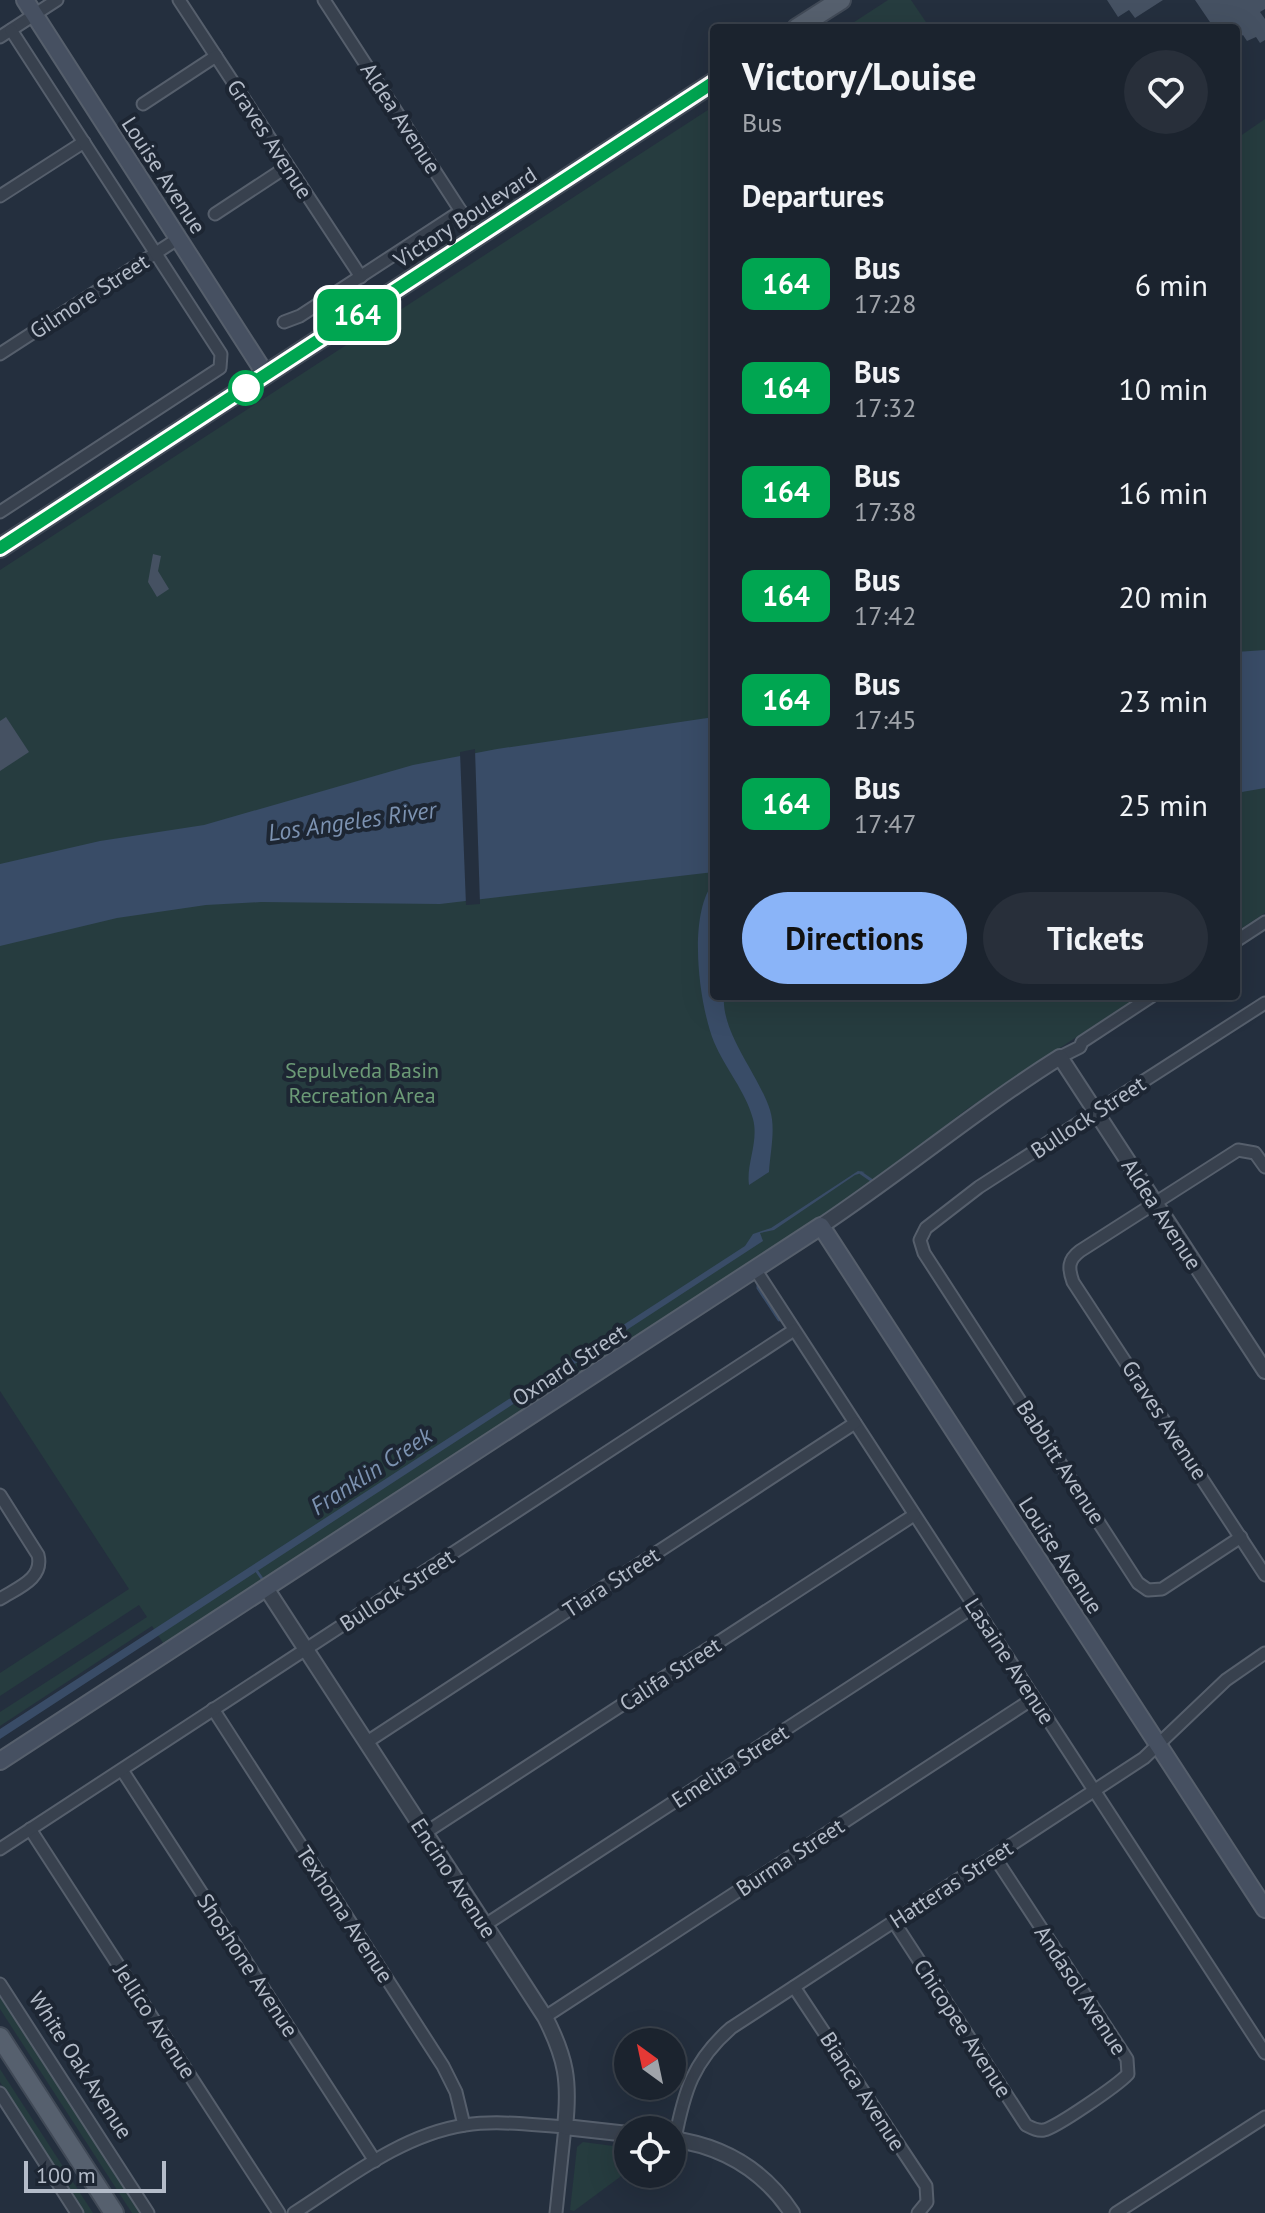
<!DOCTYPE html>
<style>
:root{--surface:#1b232e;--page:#282f3a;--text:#f1f3f6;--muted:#a0a4aa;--line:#39404a;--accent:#8ab4f8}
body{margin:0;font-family:"PT Sans",sans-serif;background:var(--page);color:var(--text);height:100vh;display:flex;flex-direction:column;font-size:30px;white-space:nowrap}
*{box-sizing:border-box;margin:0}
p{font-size:26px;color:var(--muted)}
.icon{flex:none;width:44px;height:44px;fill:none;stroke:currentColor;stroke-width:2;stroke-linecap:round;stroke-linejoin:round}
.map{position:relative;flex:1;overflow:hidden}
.drawer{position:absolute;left:710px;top:24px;width:530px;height:976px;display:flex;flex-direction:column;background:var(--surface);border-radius:8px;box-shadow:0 8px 32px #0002,0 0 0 2px var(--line)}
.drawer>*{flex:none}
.badge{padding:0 16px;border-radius:12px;font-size:28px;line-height:52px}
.needle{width:52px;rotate:327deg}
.fabs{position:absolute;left:614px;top:2028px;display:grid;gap:16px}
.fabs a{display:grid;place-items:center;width:72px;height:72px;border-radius:50%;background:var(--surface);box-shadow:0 8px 32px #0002,0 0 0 2px var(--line);font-size:40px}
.scale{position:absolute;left:24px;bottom:20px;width:142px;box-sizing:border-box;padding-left:8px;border:4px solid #b4bcc9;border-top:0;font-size:22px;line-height:28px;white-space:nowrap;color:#b4bcc9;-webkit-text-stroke:6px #1d2633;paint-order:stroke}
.map>.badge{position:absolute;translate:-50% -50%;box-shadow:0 0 0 4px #fff}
h2{padding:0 32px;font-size:30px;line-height:72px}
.round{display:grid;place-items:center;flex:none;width:84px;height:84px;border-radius:42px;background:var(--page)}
.summary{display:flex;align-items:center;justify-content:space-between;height:136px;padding:0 32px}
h1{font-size:38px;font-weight:700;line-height:60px}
.primary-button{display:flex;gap:16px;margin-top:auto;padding:16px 32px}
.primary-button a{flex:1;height:92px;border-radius:48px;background:var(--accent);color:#111;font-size:32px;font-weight:700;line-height:92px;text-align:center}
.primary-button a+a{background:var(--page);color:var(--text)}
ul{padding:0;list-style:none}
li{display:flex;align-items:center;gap:24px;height:104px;padding:0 32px}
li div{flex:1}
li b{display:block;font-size:30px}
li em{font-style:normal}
li .badge{min-width:88px;font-weight:700;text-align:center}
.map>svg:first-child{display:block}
.green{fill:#263c3f}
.water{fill:#394c67}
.pier{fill:#242f3e}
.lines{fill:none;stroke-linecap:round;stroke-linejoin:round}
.stream{stroke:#394c67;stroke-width:3}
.building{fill:#455162}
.minor-casing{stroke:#565f6c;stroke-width:15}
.tertiary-casing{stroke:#565f6c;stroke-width:18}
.secondary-casing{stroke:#565f6c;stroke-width:20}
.primary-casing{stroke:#414a57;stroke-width:22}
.minor{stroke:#38414e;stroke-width:11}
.tertiary{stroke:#38414e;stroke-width:14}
.secondary{stroke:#465061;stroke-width:16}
.primary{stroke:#56606e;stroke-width:18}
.line-casing{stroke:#fff;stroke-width:18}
.line{stroke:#00a651;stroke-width:12}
.stop-dot{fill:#fff;stroke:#00a651;stroke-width:4}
.labels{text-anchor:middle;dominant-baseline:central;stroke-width:8;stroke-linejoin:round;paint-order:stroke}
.street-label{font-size:22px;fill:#b4bcc9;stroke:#1d2633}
.park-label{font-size:22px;fill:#6b9a76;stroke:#1d2633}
.water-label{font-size:24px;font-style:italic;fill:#7c92b1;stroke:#1d2633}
</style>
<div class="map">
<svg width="1265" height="2213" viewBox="0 0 1265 2213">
<rect width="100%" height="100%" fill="#242f3e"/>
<g class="green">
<path d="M 888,0 L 911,0 L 930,28 L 845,28 Z"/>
<path d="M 714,106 L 714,996 L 1139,996 L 967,1109 L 862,1190 L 165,1646 L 152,1626 L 0,1726 L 0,1712 L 147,1617 L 139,1605 L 0,1696 L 0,1673 L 129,1589 L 0,1391 L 0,570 Z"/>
<path d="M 1265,119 L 1265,913 L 1236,932 L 1236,139 Z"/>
<path d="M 0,1996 L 140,2213 L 132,2213 L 0,2009 Z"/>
<path d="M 0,2069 L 93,2213 L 84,2213 L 0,2082 Z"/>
<path d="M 583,2142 L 628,2148 L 628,2171 L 574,2211 L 570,2210 L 577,2147 Z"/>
</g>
<g class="water">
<path d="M 1265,650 L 1265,788 L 1236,793 L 1236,652 Z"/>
<path d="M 714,717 L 714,872 L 440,904 L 261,902 L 206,905 L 117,918 L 0,946 L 0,864 L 100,841 L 204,825 L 413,765 L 497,749 Z"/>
<path d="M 714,882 L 714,996 L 724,996 C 721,1033 759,1075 770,1110 C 776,1129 770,1153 769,1172 L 749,1185 C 746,1164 759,1142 753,1119 C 746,1092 725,1068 714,1042 C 699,1005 687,914 714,882 Z"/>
<path d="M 858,1171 L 865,1172 L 855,1175 L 774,1230 L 760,1233 L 763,1241 L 0,1739 L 0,1729 L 745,1246 L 753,1234 L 771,1228 Z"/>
</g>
<path class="pier" d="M 475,749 L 480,904 L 466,905 L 460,752 Z"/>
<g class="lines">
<g class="stream">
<path d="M 861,1173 L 874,1182"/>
<path d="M 758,1282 L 758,1288 L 779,1320"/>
<path d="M 256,1570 L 265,1583"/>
</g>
</g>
<g class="building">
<path d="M 1107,0 L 1163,0 L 1135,18 L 1129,10 L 1118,17 Z"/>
<path d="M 1195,0 L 1265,0 L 1265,9 L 1260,12 L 1265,19 L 1265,40 L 1260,43 L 1256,37 L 1247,41 L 1243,35 L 1240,37 L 1236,28 L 1214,28 Z"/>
<path d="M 153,554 L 161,556 L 158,571 L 169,589 L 157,597 L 148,582 Z"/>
<path d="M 6,717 L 29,752 L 0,771 L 0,721 Z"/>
</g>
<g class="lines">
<g class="minor-casing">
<g id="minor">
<path d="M 179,0 L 361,277"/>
<path d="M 324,0 L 477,236"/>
<path d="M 0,37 L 57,0"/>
<path d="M 143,104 L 216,56"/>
<path d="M 0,196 L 84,142"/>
<path d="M 215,214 L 288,166"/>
<path d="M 284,322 L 300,316 L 461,211"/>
<path d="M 0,354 L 179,238"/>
<path d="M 0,512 L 220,368 L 221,354 L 11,30"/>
<path d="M 1236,941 L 1265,922"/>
<path d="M 1060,1057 L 1080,1047 L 1082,1042 L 1152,996"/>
<path d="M 1265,1167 L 1255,1153 L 1238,1150 L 1080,1251 C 1068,1260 1068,1268 1073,1282 L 1265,1575"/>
<path d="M 755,1269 L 1265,2053"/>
<path d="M 0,1495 L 38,1555 C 44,1579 17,1588 0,1599"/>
<path d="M 1241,1537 L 1162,1589 L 1148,1590 L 1138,1583 L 924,1253 L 920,1240 L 926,1228 L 979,1187 L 1265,1003"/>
<path d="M 213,1709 L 443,2066 L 456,2092 L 464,2125"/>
<path d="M 367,1742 L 855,1423"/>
<path d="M 122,1770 L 375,2161"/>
<path d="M 30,1829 L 279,2213"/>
<path d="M 425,1833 L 914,1515"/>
<path d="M 0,1849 L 794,1330"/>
<path d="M 894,1922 L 1026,2125 C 1032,2128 1037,2131 1044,2130 C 1057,2127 1118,2085 1128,2074 L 1127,2059 L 994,1856"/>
<path d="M 485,1925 L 975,1606"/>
<path d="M 0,1984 L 148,2213"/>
<path d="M 794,1987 L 926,2186 L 927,2202 L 918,2213"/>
<path d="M 545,2017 L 1034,1698"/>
<path d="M 0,2093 L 77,2213"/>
<path d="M 675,2139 C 684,2092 693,2061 731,2028 L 1144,1758 L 1226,1680 L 1265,1653"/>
<path d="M 294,2213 C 347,2179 401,2135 465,2125 C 498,2120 532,2125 565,2127 L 556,2213"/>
<path d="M 1116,2213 L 1265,2117"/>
</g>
</g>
<g class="tertiary-casing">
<g id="tertiary">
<path d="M 821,1226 C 902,1172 977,1109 1060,1057 L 1265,1371"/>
<path d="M 266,1588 L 545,2017 C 566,2058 570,2081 565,2127 L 628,2134"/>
<path d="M 672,2139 C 723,2146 763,2169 792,2213"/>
</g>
</g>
<g class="secondary-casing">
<g id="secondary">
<path d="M 25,0 L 266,375"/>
<path d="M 0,1761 L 821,1226 L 1265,1909"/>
</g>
</g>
<g class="primary-casing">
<g id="primary">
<path d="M 797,28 L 841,0"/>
<path d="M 0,548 L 714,82"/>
<path d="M 0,2037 L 114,2213"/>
</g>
</g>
<use href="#minor" class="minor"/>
<use href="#tertiary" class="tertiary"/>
<use href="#secondary" class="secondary"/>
<use href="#primary" class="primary"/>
</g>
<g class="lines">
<g class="line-casing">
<path id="line" d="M 0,548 L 714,82"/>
</g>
<use href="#line" class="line"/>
</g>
<circle class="stop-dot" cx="246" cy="388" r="16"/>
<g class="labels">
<g class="street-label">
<text transform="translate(401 118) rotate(57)">Aldea Avenue</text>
<text transform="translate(270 139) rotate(57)">Graves Avenue</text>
<text transform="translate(164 175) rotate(57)">Louise Avenue</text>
<text transform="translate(465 217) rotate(-33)">Victory Boulevard</text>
<text transform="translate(89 296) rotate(-33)">Gilmore Street</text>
<text transform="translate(1088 1117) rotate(-33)">Bullock Street</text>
<text transform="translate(1162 1214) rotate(57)">Aldea Avenue</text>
<text transform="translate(569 1365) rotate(-33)">Oxnard Street</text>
<text transform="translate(1165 1420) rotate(57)">Graves Avenue</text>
<text transform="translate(1061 1462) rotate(57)">Babbitt Avenue</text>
<text transform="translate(1061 1555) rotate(57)">Louise Avenue</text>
<text transform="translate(611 1582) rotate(-33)">Tiara Street</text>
<text transform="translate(397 1590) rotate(-33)">Bullock Street</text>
<text transform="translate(1010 1661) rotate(57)">Lasaine Avenue</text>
<text transform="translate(670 1674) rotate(-33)">Califa Street</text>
<text transform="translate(730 1766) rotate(-33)">Emelita Street</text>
<text transform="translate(790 1857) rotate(-33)">Burma Street</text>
<text transform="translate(454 1878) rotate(57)">Encino Avenue</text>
<text transform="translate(951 1884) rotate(-33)">Hatteras Street</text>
<text transform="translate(345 1914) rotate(57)">Texhoma Avenue</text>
<text transform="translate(248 1965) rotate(57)">Shoshone Avenue</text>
<text transform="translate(1081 1990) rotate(57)">Andasol Avenue</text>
<text transform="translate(155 2021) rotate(57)">Jellico Avenue</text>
<text transform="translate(963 2028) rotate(57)">Chicopee Avenue</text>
<text transform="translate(81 2065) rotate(57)">White Oak Avenue</text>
<text transform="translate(863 2091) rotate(57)">Bianca Avenue</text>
</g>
<g class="park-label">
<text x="362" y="1070">Sepulveda Basin<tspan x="362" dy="25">Recreation Area</tspan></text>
</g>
<g class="water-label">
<text transform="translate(352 821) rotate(-8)">Los Angeles River</text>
<text transform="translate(371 1471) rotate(-33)">Franklin Creek</text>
</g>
</g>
</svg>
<div class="fabs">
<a><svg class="needle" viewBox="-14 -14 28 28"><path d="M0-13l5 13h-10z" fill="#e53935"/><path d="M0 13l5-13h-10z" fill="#a0a4aa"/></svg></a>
<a><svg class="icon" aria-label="locate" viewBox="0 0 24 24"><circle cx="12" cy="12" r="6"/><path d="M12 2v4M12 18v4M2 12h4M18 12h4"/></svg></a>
</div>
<div class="scale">100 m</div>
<b class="badge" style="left:357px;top:315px;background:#00a651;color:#fff">164</b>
<section class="drawer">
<div class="summary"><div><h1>Victory/Louise</h1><p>Bus</p></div><a class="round"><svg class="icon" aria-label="heart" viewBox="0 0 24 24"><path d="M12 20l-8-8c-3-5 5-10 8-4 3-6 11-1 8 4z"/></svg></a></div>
<h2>Departures</h2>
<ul>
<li><span class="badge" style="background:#00a651;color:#fff">164</span><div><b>Bus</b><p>17:28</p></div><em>6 min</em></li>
<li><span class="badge" style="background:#00a651;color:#fff">164</span><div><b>Bus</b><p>17:32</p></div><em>10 min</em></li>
<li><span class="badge" style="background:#00a651;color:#fff">164</span><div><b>Bus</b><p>17:38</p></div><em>16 min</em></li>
<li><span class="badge" style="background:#00a651;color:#fff">164</span><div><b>Bus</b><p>17:42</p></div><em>20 min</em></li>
<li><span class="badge" style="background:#00a651;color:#fff">164</span><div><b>Bus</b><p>17:45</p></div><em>23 min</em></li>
<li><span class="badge" style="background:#00a651;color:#fff">164</span><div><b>Bus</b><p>17:47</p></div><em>25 min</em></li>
</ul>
<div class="primary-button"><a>Directions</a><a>Tickets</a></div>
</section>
</div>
